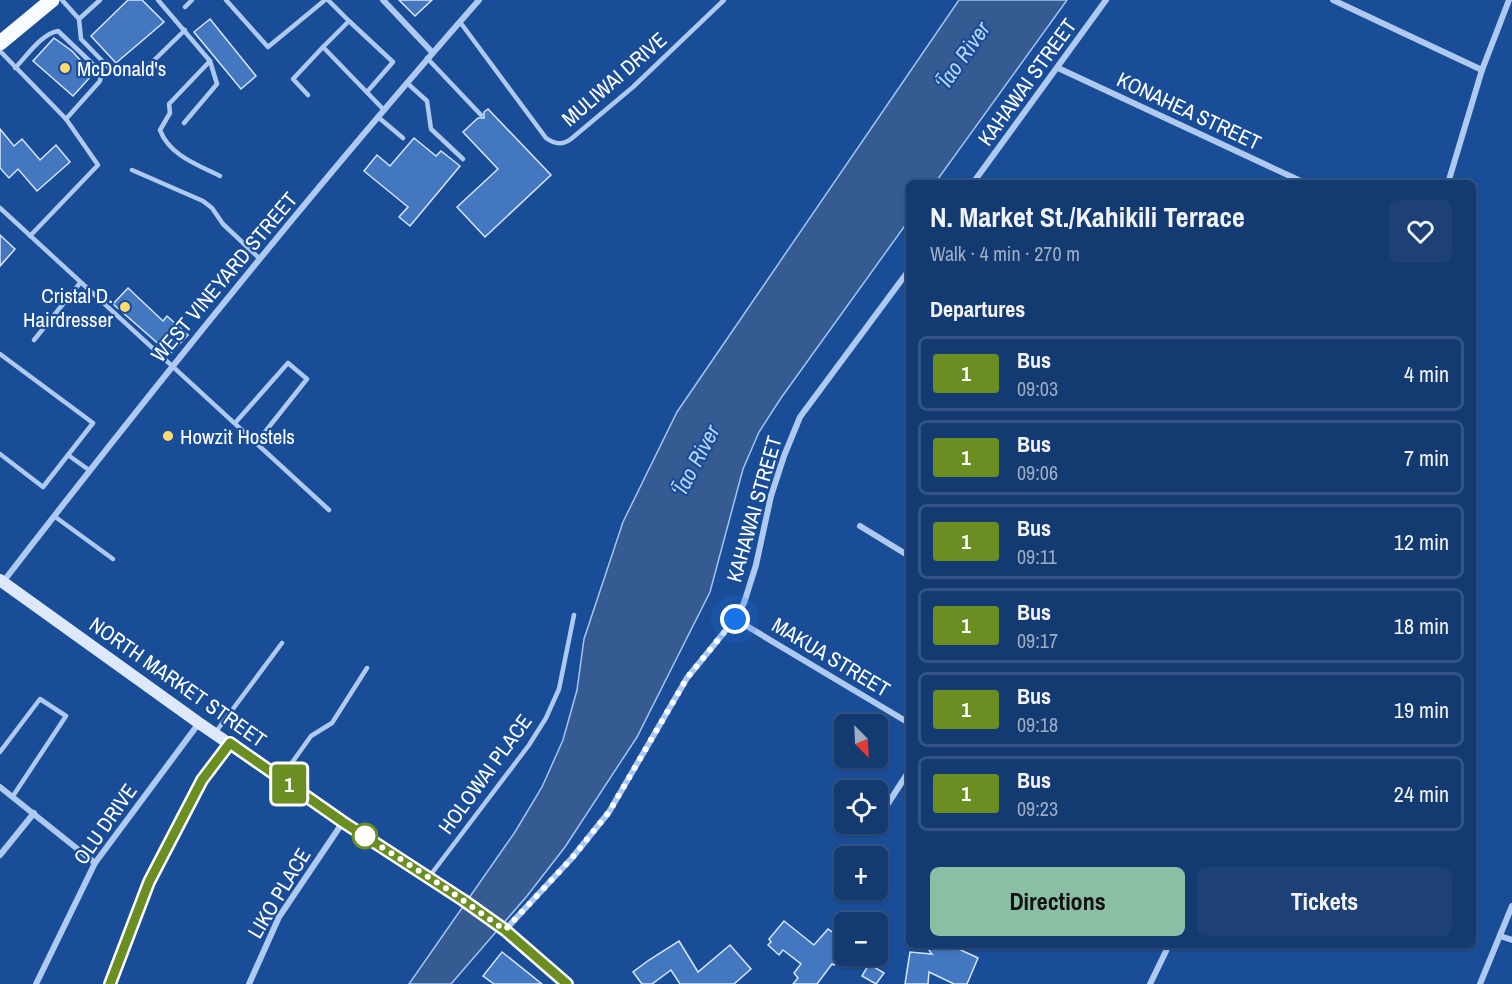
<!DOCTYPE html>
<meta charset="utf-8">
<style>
:root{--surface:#143a72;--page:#1d4177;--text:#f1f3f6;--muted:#9dadc4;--line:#335484;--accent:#8abfa5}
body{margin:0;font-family:"Archivo Narrow",sans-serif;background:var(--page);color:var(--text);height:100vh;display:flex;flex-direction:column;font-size:22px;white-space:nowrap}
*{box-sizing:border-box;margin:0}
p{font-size:20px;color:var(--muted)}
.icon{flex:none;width:33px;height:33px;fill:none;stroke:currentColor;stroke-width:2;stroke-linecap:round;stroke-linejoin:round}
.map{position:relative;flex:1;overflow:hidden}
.details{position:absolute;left:906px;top:180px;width:570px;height:768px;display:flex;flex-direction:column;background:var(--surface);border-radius:9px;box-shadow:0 2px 4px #0004,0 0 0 2px var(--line)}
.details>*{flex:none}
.badge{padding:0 12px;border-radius:4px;font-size:21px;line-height:39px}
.needle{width:39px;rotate:156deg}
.buttons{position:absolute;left:834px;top:714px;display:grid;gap:12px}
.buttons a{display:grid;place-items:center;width:54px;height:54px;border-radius:9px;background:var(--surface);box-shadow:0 2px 4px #0004,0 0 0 2px var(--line);font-size:30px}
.you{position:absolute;width:30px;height:30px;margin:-15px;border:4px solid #fff;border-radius:50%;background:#1a73e8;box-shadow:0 0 0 9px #1a73e833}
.map>.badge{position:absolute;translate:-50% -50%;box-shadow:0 0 0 3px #fff}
h2{padding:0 24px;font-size:22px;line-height:54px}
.round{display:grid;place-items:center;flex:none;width:63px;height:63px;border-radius:9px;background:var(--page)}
.headline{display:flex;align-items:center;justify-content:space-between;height:102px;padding:0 24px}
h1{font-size:28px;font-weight:700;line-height:45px}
.cta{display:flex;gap:12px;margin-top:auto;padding:12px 24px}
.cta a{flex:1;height:69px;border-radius:9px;background:var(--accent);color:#111;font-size:24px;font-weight:700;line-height:69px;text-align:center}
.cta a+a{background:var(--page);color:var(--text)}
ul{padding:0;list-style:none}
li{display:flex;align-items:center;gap:18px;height:75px;margin:0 12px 9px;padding:0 12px;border:3px solid var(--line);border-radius:9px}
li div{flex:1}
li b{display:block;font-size:22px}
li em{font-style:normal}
li .badge{min-width:66px;font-weight:700;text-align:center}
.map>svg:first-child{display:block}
.water{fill:#365b92;stroke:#a2c5f3;stroke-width:1.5}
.building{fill:#4377bf;stroke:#d6e6fc;stroke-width:1.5}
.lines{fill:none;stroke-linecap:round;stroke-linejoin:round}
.lane{stroke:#afcaf1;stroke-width:4.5}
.street{stroke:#afcaf1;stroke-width:6}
.secondary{stroke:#dde9fb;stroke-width:12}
.primary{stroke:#f8fbff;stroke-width:15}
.line-casing{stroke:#fff;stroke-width:14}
.line{stroke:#6b8e23;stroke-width:9}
.walk{stroke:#fff;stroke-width:6;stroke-dasharray:0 10.8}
.poi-dot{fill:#ffda6e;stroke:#1a4d98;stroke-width:2}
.stop-dot{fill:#fff;stroke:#6b8e23;stroke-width:3}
.labels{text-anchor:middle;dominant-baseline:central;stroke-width:4.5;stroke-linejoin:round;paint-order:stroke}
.poi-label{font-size:21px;fill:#fff;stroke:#1a4d98;text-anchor:start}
.street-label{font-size:21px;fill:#fff;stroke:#1a4d98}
.water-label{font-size:22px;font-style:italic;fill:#bbd5f7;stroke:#1a4d98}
</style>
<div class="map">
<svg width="1512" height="984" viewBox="0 0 1512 984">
<rect width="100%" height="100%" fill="#1a4d98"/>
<path class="water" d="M 959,0 L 1067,0 L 935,183 L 909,183 L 909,220 L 781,398 L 759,432 L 743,469 L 710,592 L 637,737 L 565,847 L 527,896 L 451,984 L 409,984 L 515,832 L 542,787 L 563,740 L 577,690 L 584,639 L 623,522 L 677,412 Z"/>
<g class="building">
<path d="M 128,0 L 142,0 L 164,22 L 116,63 L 91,36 Z"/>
<path d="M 399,0 L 432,0 L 415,16 Z"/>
<path d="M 210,19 L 256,76 L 241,89 L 194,32 Z"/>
<path d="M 54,38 L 72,51 L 93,74 L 73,96 L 33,61 Z"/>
<path d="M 488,109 L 551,175 L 485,237 L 457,207 L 498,169 L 463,132 L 478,118 L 484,118 L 484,112 Z"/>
<path d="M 0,129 L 14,146 L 22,139 L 40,160 L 56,145 L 70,162 L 37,191 L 18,169 L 9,178 L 0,168 Z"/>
<path d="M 414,138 L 436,156 L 441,151 L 460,166 L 410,226 L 399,217 L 408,207 L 364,171 L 377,155 L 390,166 Z"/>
<path d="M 0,235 L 15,249 L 0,266 Z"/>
<path d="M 128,288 L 163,321 L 167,316 L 188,335 L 170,354 L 113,304 Z"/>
<path d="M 784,921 L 814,945 L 828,929 L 838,936 L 835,941 L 844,947 L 844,951 L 840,958 L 834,965 L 832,964 L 817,984 L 793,984 L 798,978 L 794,973 L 801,964 L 783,950 L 779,955 L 768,945 L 771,942 L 769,939 Z"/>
<path d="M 679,941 L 698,972 L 730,945 L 751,969 L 734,984 L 680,984 L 671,970 L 652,984 L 642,984 L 633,972 L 649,960 Z"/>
<path d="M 925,945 L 950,945 L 978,958 L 967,984 L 954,984 L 929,972 L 928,984 L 905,984 L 910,952 L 932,954 Z"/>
<path d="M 502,952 L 542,984 L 494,984 L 483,976 Z"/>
<path d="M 869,964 L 884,973 L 876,984 L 862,976 Z"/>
</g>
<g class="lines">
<g class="lane">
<path d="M 62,0 L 79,19 L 100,0"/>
<path d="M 158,0 L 210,61 L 217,84 L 184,123"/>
<path d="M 226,0 L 268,47 L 325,0"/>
<path d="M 328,0 L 349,21"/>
<path d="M 185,7 L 192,0"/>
<path d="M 79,19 L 81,39 L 114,73 L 130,75 L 141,73 L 185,30"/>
<path d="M 460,22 L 546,138 C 554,144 563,145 571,139 L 633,87 L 724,0"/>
<path d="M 0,51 L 66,119 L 98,165 L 30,236"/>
<path d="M 427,58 L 481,115"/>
<path d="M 210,61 L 169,104 L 170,113 L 160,130 C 169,155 198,165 220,176"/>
<path d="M 15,68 C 27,56 41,34 58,31 L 100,71 L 101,76 L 100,81 L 66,119"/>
<path d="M 407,83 L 427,101 L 431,129 L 463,159"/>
<path d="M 367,92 L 393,62 L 349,21 L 323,47 L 384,110"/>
<path d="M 308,95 L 293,79 L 323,47"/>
<path d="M 378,117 L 403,138"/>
<path d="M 132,170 L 203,201 L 212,208 L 223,224 L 260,259"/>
<path d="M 0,208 L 329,510"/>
<path d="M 34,340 L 80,283"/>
<path d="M 0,354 L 93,423 L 43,487 L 0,454"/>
<path d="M 235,423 L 288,363 L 307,379 L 257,442"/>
<path d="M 68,455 L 89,470"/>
<path d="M 54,516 L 113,559"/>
<path d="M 215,733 L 282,643"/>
<path d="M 0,752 L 40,699 L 66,716 L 13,796"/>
<path d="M 281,778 L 311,736 L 332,723 L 367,668"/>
<path d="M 429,877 L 529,745 L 546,718 L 559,689 L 574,615"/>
</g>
<g class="street">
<path d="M 383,0 L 432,52"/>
<path d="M 1333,0 L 1482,70"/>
<path d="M 1058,68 L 1305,183"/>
<path d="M 973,183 L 1106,0"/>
<path d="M 1448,183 L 1482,70 L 1509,0"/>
<path d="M 860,526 L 909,556"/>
<path d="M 3,582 C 156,384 314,188 479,0"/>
<path d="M 735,619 L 909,723"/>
<path d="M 0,787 L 95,863"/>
<path d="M 878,819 L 909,771"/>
<path d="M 873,826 L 874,824"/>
<path d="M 0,855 L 34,813"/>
<path d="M 505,930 L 572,858 L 609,812 L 687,678 L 735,619 L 744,603 L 756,565 L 771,496 L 784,456 L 800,417 L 909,270"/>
<path d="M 1500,936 L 1512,940"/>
<path d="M 36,984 L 95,863 L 199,723"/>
<path d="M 249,984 L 279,917 L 343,822"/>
<path d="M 1150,984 L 1169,945"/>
<path d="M 1480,984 L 1512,906"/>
</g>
<g class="secondary">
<path d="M 0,580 L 199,723 L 343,822 L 463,900 L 505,930 L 567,984"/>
<path d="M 110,984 L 149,882 L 202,780 L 230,743"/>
</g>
<path class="primary" d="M 0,43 L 52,0"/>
</g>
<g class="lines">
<g class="line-casing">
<path id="line" d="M 110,984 L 149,882 L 202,780 L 230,743 L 343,822 L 463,900 L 505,930 L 567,984"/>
</g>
<use href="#line" class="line"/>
<path class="walk" d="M 365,836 L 360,833 L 450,891 L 505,930 L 572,858 L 609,812 L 687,678 L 735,619"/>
</g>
<g class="poi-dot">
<circle cx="65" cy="68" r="6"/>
<circle cx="125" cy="307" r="6"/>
<circle cx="168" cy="436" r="6"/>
</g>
<circle class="stop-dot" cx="365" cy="836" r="12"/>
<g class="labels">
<g class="poi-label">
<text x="77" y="68">McDonald's</text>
<text x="113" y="295" text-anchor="end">Cristal D.<tspan x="113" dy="24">Hairdresser</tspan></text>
<text x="180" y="436">Howzit Hostels</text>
</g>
<g class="street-label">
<text transform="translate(614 79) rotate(-41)">MULIWAI DRIVE</text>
<text transform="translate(1027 82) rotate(-54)">KAHAWAI STREET</text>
<text transform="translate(1189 111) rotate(25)">KONAHEA STREET</text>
<text transform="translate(224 277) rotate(-50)">WEST VINEYARD STREET</text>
<text transform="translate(754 509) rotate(-74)">KAHAWAI STREET</text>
<text transform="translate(831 657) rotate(31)">MAKUA STREET</text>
<text transform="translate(178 682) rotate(35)">NORTH MARKET STREET</text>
<text transform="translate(485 774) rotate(-54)">HOLOWAI PLACE</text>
<text transform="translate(105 824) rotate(-55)">OLU DRIVE</text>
<text transform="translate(279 893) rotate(-59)">LIKO PLACE</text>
</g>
<g class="water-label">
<text transform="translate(962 56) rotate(-55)">ʻĪao River</text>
<text transform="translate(695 461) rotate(-62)">ʻĪao River</text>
</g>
</g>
</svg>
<div class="buttons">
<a><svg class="needle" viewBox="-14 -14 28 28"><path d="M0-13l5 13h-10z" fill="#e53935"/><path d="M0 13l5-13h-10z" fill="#9dadc4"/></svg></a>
<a><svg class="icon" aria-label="locate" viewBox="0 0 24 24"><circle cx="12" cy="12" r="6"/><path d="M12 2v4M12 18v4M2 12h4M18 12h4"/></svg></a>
<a>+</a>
<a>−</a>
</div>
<div class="you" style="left:735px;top:619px"></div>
<b class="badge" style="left:289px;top:784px;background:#6b8e23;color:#fff">1</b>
<section class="details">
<div class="headline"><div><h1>N. Market St./Kahikili Terrace</h1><p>Walk · 4 min · 270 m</p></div><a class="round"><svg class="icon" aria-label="heart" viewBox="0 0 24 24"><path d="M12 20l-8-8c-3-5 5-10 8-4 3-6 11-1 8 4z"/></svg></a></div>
<h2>Departures</h2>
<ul>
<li><span class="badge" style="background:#6b8e23;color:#fff">1</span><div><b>Bus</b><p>09:03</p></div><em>4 min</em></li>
<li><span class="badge" style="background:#6b8e23;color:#fff">1</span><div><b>Bus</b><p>09:06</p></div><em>7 min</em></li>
<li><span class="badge" style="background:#6b8e23;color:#fff">1</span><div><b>Bus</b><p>09:11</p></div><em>12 min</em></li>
<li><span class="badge" style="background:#6b8e23;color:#fff">1</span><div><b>Bus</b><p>09:17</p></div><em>18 min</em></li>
<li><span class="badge" style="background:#6b8e23;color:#fff">1</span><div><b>Bus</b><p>09:18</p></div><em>19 min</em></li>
<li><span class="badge" style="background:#6b8e23;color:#fff">1</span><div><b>Bus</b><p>09:23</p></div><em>24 min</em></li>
</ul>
<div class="cta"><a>Directions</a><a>Tickets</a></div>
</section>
</div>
